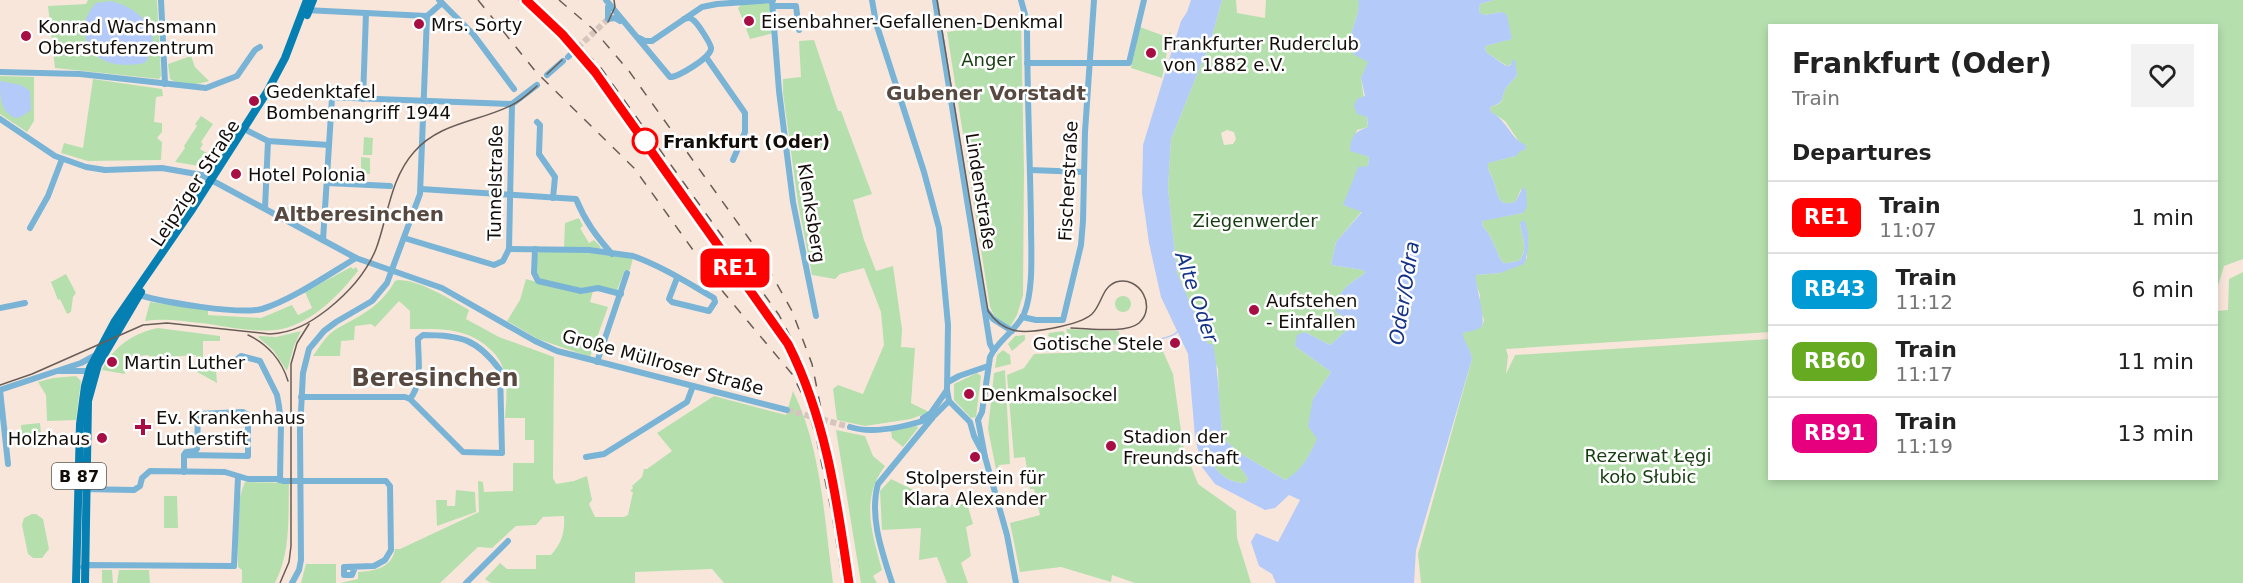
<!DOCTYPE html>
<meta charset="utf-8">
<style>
:root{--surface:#fff;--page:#f2f2f2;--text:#222;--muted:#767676;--line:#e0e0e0}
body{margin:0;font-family:"DejaVu Sans",sans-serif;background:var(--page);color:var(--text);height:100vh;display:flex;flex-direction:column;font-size:22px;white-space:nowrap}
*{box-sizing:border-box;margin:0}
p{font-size:20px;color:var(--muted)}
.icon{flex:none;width:33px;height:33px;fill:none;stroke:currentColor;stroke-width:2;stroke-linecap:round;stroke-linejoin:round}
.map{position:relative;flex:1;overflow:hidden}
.side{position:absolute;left:1768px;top:24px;width:450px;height:456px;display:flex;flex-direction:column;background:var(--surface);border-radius:0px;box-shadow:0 3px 9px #0003}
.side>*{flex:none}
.badge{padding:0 12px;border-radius:9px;font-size:21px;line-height:39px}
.map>.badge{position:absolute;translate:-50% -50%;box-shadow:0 0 0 3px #fff}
h2{padding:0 24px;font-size:22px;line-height:54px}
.round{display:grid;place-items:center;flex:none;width:63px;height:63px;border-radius:0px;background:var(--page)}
.head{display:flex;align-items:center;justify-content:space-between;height:102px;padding:0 24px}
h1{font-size:28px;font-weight:800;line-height:45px}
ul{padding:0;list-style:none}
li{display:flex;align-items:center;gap:18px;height:72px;padding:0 24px;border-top:2px solid var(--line)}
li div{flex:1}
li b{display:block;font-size:22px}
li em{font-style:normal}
li .badge{min-width:66px;font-weight:700;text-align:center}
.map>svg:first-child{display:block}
.green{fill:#b5e0ae;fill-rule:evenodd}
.water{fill:#b4caf8;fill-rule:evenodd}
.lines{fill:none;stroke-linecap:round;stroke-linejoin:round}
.stream{stroke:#b4caf8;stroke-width:1.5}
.minor-tunnel{stroke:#d6c5bc;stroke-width:6;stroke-dasharray:6 3;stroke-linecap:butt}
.minor{stroke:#79b4d6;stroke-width:6}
.major{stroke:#0680b2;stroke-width:8}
.tram{stroke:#685d56;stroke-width:1.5}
.rail{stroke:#685d56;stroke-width:1.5;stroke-dasharray:10 10;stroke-linecap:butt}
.line-casing{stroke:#fff;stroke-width:14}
.line{stroke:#f00;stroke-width:9}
.poi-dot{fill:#a60e44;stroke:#fff;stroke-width:2}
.stop-dot{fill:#fff;stroke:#f00;stroke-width:3}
.labels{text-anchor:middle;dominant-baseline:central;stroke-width:5;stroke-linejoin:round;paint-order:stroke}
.shield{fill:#fff;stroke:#5a5653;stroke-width:1.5}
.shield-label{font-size:16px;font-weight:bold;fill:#130d09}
.poi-label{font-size:18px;fill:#130d09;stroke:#fff;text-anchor:start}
.park-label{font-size:18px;fill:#153d0f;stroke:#fff}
.stop-label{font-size:18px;font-weight:bold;fill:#130d09;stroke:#fff;text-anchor:start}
.street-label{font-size:18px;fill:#130d09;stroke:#fff}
.neighbourhood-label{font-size:20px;font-weight:bold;fill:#584940;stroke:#fff}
.water-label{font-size:20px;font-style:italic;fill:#143286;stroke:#fff}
.district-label{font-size:24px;font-weight:bold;fill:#584940;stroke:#fff}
</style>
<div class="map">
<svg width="2243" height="583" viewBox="0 0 2243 583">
<rect width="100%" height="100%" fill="#f9e6db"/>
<g class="green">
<path d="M 88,0 L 157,0 L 161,76 L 159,79 L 55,68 L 48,6 L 86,4 Z"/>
<path d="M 1222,0 L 1236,0 L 1237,13 L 1265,18 L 1266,0 L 1360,0 L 1358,12 L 1352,31 L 1369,62 L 1361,78 L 1368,127 L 1357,130 L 1350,150 L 1369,157 L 1368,167 L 1343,205 L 1362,211 L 1336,242 L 1331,265 L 1363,270 L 1365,273 L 1347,286 L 1336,312 L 1355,323 L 1330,345 L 1305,332 L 1295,346 L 1331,372 L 1313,399 L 1318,438 L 1304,464 L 1293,476 L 1285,480 L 1243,455 L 1223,439 L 1219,403 L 1218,369 L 1177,273 L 1168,188 L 1171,139 L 1211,40 ZM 1227,130 L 1234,132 L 1236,139 L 1233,144 L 1224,145 L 1221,133 Z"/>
<path d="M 1494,0 L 2243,0 L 2243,259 L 2224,266 L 2217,289 L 2217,26 L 1770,26 L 1770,332 L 1506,349 L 1508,356 L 1506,374 L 1515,355 L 1770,339 L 1770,478 L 2217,478 L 2217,311 L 2228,310 L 2229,279 L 2243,272 L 2243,583 L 1421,583 L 1418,554 L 1472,359 C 1471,349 1463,342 1462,333 L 1482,326 L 1484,320 L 1479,306 L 1480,295 L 1475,281 L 1476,275 L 1500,273 L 1527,258 L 1527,228 L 1520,223 C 1522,237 1529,248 1519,261 C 1514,261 1508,264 1504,263 C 1498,260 1493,235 1483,227 L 1482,220 L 1523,213 L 1521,189 L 1516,201 C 1498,209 1498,194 1494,182 C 1492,175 1488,172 1487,163 L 1516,156 L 1520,143 L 1505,121 L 1491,112 L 1490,107 C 1506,103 1500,99 1506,88 C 1509,84 1513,80 1517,75 L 1512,64 L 1507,66 L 1486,52 L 1485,46 L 1511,39 L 1502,12 L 1484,15 L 1479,12 L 1480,4 Z"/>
<path d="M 771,2 L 774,33 L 750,39 L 746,29 L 750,27 L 752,19 L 748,16 L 742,18 L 738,8 L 741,5 Z"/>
<path d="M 1021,21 L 1024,170 L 1023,295 L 1017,315 L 1010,327 L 995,317 L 990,307 L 947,32 Z"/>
<path d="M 1140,27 L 1167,37 L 1171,31 L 1162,78 L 1131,68 Z"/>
<path d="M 814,40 L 838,111 L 841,111 L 872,194 L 853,200 L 864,240 L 876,271 L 893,266 L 902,329 L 901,347 L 915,348 L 911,403 L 929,412 L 911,419 L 865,426 L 837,420 L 833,389 L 838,385 L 863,394 L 884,345 L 881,312 L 864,268 L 840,274 L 835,279 L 812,275 L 798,203 L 783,93 L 783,79 L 801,77 L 799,41 Z"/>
<path d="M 191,56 L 195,67 L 209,81 C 199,85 180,86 170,79 L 168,64 Z"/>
<path d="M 0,76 L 34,77 L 34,121 L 27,132 L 0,114 Z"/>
<path d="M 93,79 L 162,89 L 163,96 L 156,97 L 154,122 L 162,123 L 162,132 L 157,138 L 162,142 L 161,160 L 88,161 L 61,153 L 64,143 L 83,148 Z"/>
<path d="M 201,116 L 213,124 L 201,142 L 203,144 L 200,149 L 217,159 L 212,165 L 205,167 L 175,162 L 185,148 L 184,146 L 197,126 L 195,124 Z"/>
<path d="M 364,137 L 373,138 L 372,155 L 363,155 Z"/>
<path d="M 361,157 L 370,158 L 370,174 L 361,174 Z"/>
<path d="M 280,207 L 309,209 L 307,225 L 280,211 Z"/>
<path d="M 579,218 L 583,226 L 580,228 L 589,243 L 594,240 L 601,247 L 599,249 L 564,247 L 565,223 Z"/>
<path d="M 539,252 L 590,252 L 633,258 L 630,270 L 625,270 L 617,290 L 581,289 L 539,279 L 536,273 L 537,255 Z"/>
<path d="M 351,267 L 353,269 L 356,267 L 358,271 C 339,295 313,322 282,329 C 256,334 226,326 200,323 C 181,321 163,318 145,321 L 150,302 L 208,310 L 208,315 L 261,318 L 292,305 L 298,315 L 312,308 L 305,292 Z"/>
<path d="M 66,274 L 76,293 L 73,297 L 71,312 L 67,314 L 60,299 L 58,300 L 51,282 Z"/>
<path d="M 526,279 L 582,294 L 593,291 L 590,302 L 608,307 L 590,357 L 538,339 L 507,321 L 520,300 Z"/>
<path d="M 398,280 C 420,280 450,299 469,310 L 466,319 L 499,337 L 554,357 L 553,478 L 556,484 L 574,481 L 587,476 L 592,500 L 589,504 L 595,517 L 624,517 L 628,515 L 633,492 L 630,491 L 633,488 L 632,486 L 642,477 L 644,469 L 647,469 L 672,451 L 657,433 L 714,396 L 786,415 L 793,391 C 822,450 824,519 833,583 L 724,583 L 712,569 L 635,572 L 635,583 L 491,583 L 485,579 L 500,563 L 507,569 L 536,569 L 536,555 L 551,555 C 562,543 565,531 564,516 L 543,517 L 536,525 L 516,526 L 492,548 L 478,547 L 440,583 L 340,583 L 358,579 L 358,572 C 375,571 392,568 395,549 L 400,549 L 479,512 L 478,481 L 483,482 L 484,492 L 513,491 L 513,463 L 534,463 L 534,440 L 525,440 L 525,418 L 505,418 C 506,406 507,393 506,381 C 505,370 500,359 493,352 C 469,327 442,329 410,329 L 410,311 L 399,301 L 375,327 L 371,324 L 355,326 L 354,340 L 341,341 L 340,356 L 313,356 C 320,346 327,334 338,328 C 363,314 380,307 395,281 Z"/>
<circle cx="1123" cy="304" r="8"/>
<path d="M 158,328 L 220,336 L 220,341 L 203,341 L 203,370 L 216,370 L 217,383 L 197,372 L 196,355 L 155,358 L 147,355 L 124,359 L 125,374 L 102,370 C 113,347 133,333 158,328 Z"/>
<path d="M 1066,329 L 1119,331 L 1120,344 C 1104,346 1070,351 1066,329 Z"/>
<path d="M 301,331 L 294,346 L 287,371 L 273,350 L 258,337 L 260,336 L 276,337 Z"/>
<path d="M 1063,331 L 1072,344 L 1048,336 L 1049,333 Z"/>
<path d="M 1025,335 L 1025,340 L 1012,351 L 1008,344 L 1015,336 Z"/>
<path d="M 1162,349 L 1173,374 L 1183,445 L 1198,484 L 1236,511 L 1237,538 L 1251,583 L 1135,583 L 1112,575 L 1111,582 L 1061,567 L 1020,572 L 1010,523 L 1040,515 L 1034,489 L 1030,489 L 1025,457 L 1014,458 L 1007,375 L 1024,368 L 1034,354 Z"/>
<path d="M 1003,350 L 1010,355 L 1011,364 L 995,368 L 997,355 Z"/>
<path d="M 1005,370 L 1010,464 L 999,465 L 998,469 L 996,469 L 988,429 L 994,373 Z"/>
<path d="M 977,373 L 981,376 L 976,417 L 971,418 L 954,400 L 954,384 Z"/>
<path d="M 76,376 L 81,381 L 76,420 L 47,421 L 46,395 L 38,382 L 53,378 Z"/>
<path d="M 40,423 L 41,434 L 22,436 L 21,425 Z"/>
<path d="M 917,426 L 918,428 L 903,447 L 892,438 L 891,430 Z"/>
<path d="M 836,430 L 865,436 L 873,456 L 885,466 C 860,499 872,533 882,570 L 873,576 L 877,583 L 861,583 Z"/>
<path d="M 1213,453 C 1228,456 1241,465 1248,479 L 1245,483 C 1229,483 1215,473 1210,457 Z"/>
<path d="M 891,479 L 924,495 L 925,507 L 967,503 L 973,524 L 966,527 L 971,556 L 961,563 L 968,583 L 947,583 L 937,557 L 919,560 L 921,528 L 882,530 L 880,491 Z"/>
<path d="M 245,482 L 289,483 C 288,517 291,552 275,583 L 242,583 L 242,570 L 238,567 C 238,540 234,507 245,482 Z"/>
<path d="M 456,490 L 475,492 L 476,512 L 437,526 L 436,500 L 447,500 L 447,506 L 455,506 Z"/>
<path d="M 164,496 L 177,496 L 178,528 L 164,528 Z"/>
<path d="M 32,514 L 36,514 L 43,519 L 49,549 L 42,558 L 33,558 L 28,554 L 22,525 L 24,518 Z"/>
<path d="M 306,564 L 336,564 L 336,583 L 301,583 Z"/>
<path d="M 102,570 L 112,570 L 113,583 L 102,583 Z"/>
<path d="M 119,570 L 149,570 L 150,583 L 117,583 Z"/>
</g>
<g class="water">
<path d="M 1191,0 L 1222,0 L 1211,40 L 1171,139 L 1168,188 L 1177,273 L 1208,344 L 1213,344 C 1219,375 1219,407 1223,439 L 1243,455 L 1285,480 C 1302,471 1309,455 1317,439 L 1308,426 L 1313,399 L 1331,372 L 1295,346 L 1297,335 L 1305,332 L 1330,345 L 1355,323 L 1336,312 L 1334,302 L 1347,286 L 1365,273 L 1363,270 L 1331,265 L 1336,242 L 1362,212 L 1343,205 L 1358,167 L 1368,166 L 1369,157 L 1350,151 C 1351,136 1354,132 1368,127 L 1367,117 L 1357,114 L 1354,106 L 1357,99 L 1365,96 L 1361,78 L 1368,62 L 1353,54 L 1352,31 L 1358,12 L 1359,1 L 1357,0 L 1494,0 L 1480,4 L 1479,12 L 1484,15 L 1502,12 L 1507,15 L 1512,39 L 1485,46 L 1486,52 L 1506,66 L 1511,65 L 1512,60 L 1515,60 L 1517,75 C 1513,80 1509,84 1506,88 C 1500,99 1506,102 1490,107 L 1491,112 C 1508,121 1511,140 1526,145 L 1525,150 L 1520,151 L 1516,156 L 1488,163 C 1487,172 1492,175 1494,182 C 1498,194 1498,209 1516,201 L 1523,187 L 1526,190 L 1527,207 L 1523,213 L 1482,221 L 1483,227 C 1493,235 1498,260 1504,263 C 1508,264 1514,261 1519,261 C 1529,249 1522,237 1520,223 L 1524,220 C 1530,231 1529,253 1524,264 L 1500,273 L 1476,275 C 1475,285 1487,321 1481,327 C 1477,331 1468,331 1463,333 C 1463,342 1471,348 1472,359 L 1416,550 L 1414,583 L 1276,583 L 1272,574 L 1259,566 L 1251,542 L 1256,533 L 1278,542 L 1300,500 L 1289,495 L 1275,508 L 1265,510 L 1215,484 L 1202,467 L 1195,437 L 1188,354 L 1161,297 L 1149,243 L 1142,193 L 1143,145 L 1181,21 L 1187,12 ZM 1213,453 C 1228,456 1241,465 1248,479 L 1245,483 C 1229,483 1215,473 1210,457 Z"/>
<path d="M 111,1 C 140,8 167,34 145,63 C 118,68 89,64 85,33 C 83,21 88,12 96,3 Z"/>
<path d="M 0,81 L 21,85 L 30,91 L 31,110 L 21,117 L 15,118 C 0,111 0,97 0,81 Z"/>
</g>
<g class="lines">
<path class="stream" d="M 1135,339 C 1147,340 1169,341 1178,331"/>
<g class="minor-tunnel">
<path d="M 571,54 L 608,19"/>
<path d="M 787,410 L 850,427"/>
</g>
<g class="minor">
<path d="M 161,0 L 165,84"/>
<path d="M 439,0 L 473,34 L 514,89"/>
<path d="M 606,0 L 670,77 C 678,77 712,57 711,48 C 711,44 697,22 693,20 C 690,17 688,18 684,19"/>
<path d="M 872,0 L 876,23 L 924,172 L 939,228 L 948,325 L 947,390 L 949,401 L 970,422 L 974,436 L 985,457"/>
<path d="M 935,0 L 990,344 L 993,350"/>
<path d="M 772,1 L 779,91 L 793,202 L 816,316"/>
<path d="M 773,6 L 796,6 L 799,30"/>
<path d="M 608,7 L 608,19 L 615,18 L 620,21"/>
<path d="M 305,10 L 427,16"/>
<path d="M 639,38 L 645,41 L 652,41 L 702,7 L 717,4 L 773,0"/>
<path d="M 568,57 L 571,54"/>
<path d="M 706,57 L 745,113 L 745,132 L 733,160"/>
<path d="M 1027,63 L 1129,63 L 1144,0"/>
<path d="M 0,72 L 80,74 L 206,88 L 237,76 L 255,50 L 260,47"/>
<path d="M 547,75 L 563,61"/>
<path d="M 271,95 L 512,104"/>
<path d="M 363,99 L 366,13"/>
<path d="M 512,104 L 537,85"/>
<path d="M 0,119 L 55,156 L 86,167 L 105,170 L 162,168 L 202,175 L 356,258 L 442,288 L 535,341 L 557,351 L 787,410"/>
<path d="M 537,122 L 540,125 L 539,154 L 555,177 L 553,198"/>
<path d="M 248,131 L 268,141 L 329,145"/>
<path d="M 1030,170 L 1084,172"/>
<path d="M 327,183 L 390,186"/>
<path d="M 421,189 L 576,199 C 585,221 596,236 612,254"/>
<path d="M 265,208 L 268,141"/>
<path d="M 30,228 L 48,196 L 62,159"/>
<path d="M 404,238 L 494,265 L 503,261 L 509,249 L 512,104"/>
<path d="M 323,240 L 332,98"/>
<path d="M 509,249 L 589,250 L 633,256 C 661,266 688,283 714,298 L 715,302 L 709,311 L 672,302 L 669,299 L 677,278"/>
<path d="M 535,249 L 534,273 L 538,281 L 581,291 L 598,288 L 621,294"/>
<path d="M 139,295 C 163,302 239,315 262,309 C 290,301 331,273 356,258"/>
<path d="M 0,308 L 25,303"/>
<path d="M 985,309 L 993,319 L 1012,331"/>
<path d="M 1022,317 L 1036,320 L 1063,320 L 1081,245 L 1083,221 L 1085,132 L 1094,0"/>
<path d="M 597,362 L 627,273"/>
<path d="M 232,363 L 241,356 L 260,361 L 277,395 L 279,406 L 281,423 L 280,480"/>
<path d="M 59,371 L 94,371"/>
<path d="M 948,382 L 959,376 L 988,366"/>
<path d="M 0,390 L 81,363 L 96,355"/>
<path d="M 0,390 L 8,464"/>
<path d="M 301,397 L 405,397 L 410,399 L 463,452 L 502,453 L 500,370 C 477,339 461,335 423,335 L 418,339 C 418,359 423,383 410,399"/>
<path d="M 923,418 L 931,413 L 947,390"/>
<path d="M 978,420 L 982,412 L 990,357 C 998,340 1016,331 1024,314 C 1034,290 1031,250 1031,223 C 1030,156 1027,89 1027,22 L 1021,0"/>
<path d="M 978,420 L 985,457 L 1007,535 L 1016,583"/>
<path d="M 850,427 C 875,435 908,426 932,418"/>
<path d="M 184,455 L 186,452 L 195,451 L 197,449 L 198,414 L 243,412 L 248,415 L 248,456 L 184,455 L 184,472"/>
<path d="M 586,457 L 604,454 L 687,402 L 693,386"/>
<path d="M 82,489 L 134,490 L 140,486 L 142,478 L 150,471 L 225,472 L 248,479 L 277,479 L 284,481 L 386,481 L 390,486 L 391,550 L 385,560 L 374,566 L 344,567 L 344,575 L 352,575 L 355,567"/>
<path d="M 83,567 L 85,565 L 234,566 L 238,477"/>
<path d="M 292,583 L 299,570 L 301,560 L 300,430 L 303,373 L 309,349 L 324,331 L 336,322 L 372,301 L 387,283 L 420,194 L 427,16 L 442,3"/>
<path d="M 466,583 L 508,541"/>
<path d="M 892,583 C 882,552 869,516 878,484 L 933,417 L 949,401"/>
</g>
<g class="major">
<path d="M 307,15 L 313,0"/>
<path d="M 76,583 L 80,424 L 85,386 L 90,368 L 115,321 L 191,211 L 267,92 L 285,58 L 307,0"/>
<path d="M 85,583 L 88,401 L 98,365 L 141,292"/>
</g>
<g class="tram">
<path d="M 937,0 L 988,311 C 994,320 1002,327 1013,330 C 1028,335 1080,325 1092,314 C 1102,304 1102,287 1116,282 C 1140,275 1157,307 1139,323 C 1126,334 1088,328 1071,328"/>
<path d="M 608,22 L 615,7 L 614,0"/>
<path d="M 547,74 L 562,60"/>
<path d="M 248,335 C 268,344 282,361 288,381"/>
<path d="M 0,385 L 32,374 L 143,325 L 167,323 L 270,334 C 293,333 310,323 328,309 C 348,293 366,274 376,249 C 388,217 390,179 414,152 C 440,122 479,122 512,105 C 522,100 529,93 537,86"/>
<path d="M 280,583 L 289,562 L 291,546 L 291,364 L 297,343 L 309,324"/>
</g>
<g class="rail">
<path d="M 478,0 L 536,72 L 634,168 L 724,293 L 792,374 L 806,402 L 817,441 L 832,514 L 843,583"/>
<path d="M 519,0 L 559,37 L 591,75 L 754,303 L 778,336 L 794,366"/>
<path d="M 559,0 L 593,29 L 629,71 L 760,254 L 792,311 L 812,364 L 838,493 L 852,583"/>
<path d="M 558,25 L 601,68 L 779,315 L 803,361"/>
</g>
</g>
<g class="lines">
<g class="line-casing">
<path id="line" d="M 526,0 L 562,34 L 595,72 L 788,344 C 826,419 837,500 849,583"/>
</g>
<use href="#line" class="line"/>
</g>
<g class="poi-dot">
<circle cx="749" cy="21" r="6"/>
<circle cx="419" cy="24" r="6"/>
<circle cx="26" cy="36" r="6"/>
<circle cx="1151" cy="53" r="6"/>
<circle cx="254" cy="101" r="6"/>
<circle cx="236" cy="174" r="6"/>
<circle cx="1254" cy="310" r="6"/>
<circle cx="1175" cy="343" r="6"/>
<circle cx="112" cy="362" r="6"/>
<circle cx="969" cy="394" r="6"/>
<path d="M140 418h6v6h6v6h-6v6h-6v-6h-6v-6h6z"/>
<circle cx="102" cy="438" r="6"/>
<circle cx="1111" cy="446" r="6"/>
<circle cx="975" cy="457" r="6"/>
</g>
<circle class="stop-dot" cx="645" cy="141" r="12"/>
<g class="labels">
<rect class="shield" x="52" y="463" width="54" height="26" rx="4.5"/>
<g class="shield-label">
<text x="79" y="476">B 87</text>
</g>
<g class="poi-label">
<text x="761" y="21">Eisenbahner-Gefallenen-Denkmal</text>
<text x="431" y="24">Mrs. Sorty</text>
<text x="38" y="26">Konrad Wachsmann<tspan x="38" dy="21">Oberstufenzentrum</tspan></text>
<text x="1163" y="43">Frankfurter Ruderclub<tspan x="1163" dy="21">von 1882 e.V.</tspan></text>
<text x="266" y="91">Gedenktafel<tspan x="266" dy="21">Bombenangriff 1944</tspan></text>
<text x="248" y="174">Hotel Polonia</text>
<text x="1266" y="300">Aufstehen<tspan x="1266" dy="21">- Einfallen</tspan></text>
<text x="1163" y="343" text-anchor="end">Gotische Stele</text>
<text x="124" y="362">Martin Luther</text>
<text x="981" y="394">Denkmalsockel</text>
<text x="156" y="417">Ev. Krankenhaus<tspan x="156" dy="21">Lutherstift</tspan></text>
<text x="1123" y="436">Stadion der<tspan x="1123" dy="21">Freundschaft</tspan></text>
<text x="90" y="438" text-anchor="end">Holzhaus</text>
<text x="975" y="477" text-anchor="middle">Stolperstein für<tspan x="975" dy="21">Klara Alexander</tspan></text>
</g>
<g class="park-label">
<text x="988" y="59">Anger</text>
<text x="1255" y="220">Ziegenwerder</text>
<text x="1648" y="455">Rezerwat Łęgi<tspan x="1648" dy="21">koło Słubic</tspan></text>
</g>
<g class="stop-label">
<text x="663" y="141">Frankfurt (Oder)</text>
</g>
<g class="street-label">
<text transform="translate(1068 181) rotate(-87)">Fischerstraße</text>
<text transform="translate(195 183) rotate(-57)">Leipziger Straße</text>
<text transform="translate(495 183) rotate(-89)">Tunnelstraße</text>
<text transform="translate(981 191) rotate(81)">Lindenstraße</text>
<text transform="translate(812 213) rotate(81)">Klenksberg</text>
<text transform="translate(663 362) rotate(15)">Große Müllroser Straße</text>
</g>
<g class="neighbourhood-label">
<text x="986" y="93">Gubener Vorstadt</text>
<text x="359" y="214">Altberesinchen</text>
</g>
<g class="water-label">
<text transform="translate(1404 293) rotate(-81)">Oder/Odra</text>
<text transform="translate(1197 297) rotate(71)">Alte Oder</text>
</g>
<g class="district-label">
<text x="435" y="378">Beresinchen</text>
</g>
</g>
</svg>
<b class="badge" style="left:735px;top:268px;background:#f00;color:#fff">RE1</b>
<section class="side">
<div class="head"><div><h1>Frankfurt (Oder)</h1><p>Train</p></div><a class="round"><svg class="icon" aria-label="heart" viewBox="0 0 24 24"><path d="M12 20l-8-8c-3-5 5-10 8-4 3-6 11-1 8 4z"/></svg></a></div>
<h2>Departures</h2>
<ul>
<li><span class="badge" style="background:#f00;color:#fff">RE1</span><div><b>Train</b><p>11:07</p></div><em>1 min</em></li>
<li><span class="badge" style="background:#009bd5;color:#fff">RB43</span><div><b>Train</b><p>11:12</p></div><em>6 min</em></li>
<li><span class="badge" style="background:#6a2;color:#fff">RB60</span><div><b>Train</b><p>11:17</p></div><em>11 min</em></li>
<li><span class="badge" style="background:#e6007e;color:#fff">RB91</span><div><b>Train</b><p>11:19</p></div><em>13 min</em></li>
</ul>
</section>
</div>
